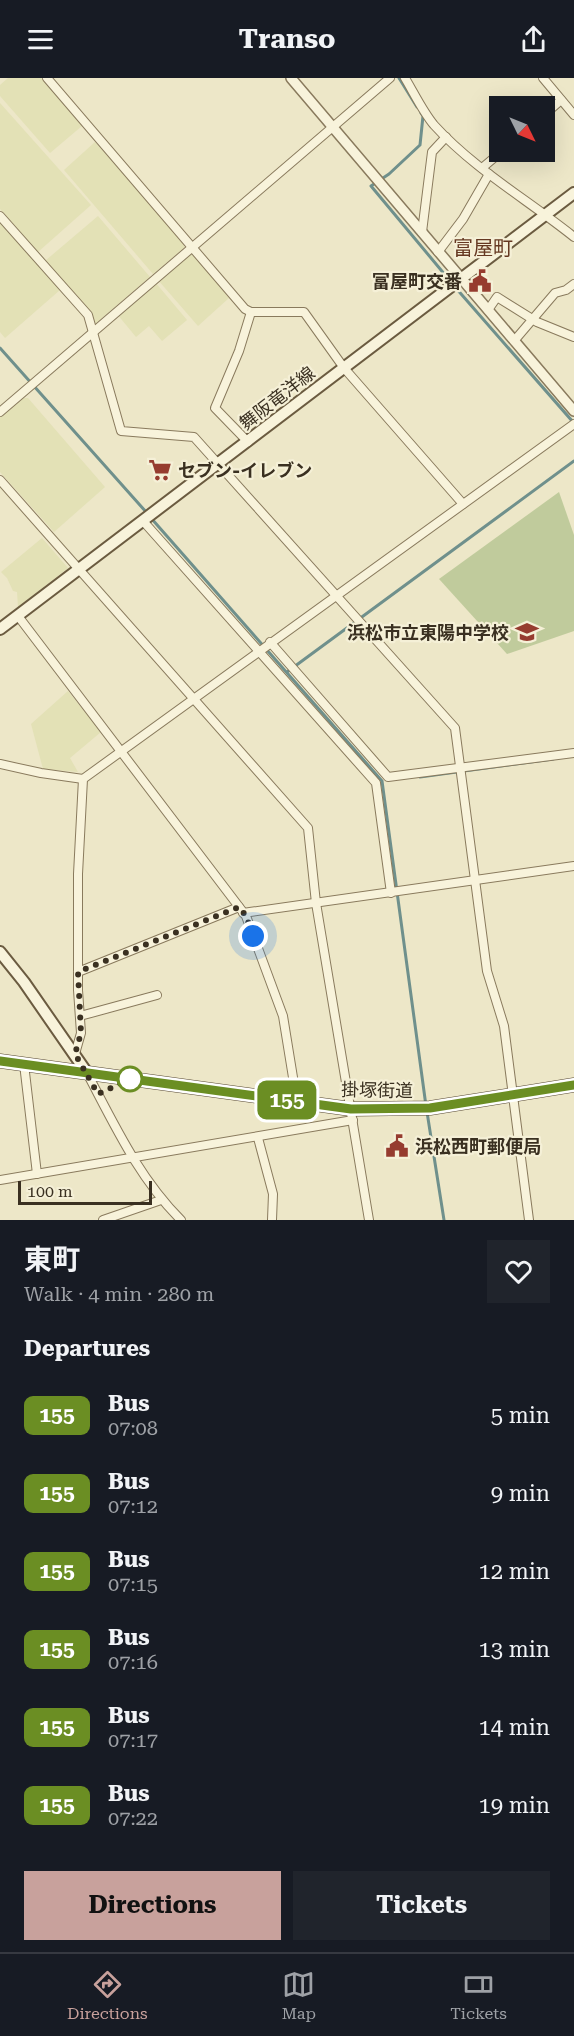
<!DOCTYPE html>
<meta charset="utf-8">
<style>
:root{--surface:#171b24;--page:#20242c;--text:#f1f3f6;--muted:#9ea1a6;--line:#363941;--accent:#c8a19c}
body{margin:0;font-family:"Roboto Serif","Noto Sans JP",serif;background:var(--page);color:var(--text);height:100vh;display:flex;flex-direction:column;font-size:22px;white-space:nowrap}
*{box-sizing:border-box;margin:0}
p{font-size:20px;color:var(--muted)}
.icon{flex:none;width:33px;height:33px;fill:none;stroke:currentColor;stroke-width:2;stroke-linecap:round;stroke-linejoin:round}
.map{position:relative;height:1142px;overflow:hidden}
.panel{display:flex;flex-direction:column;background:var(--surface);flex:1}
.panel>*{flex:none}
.badge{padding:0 12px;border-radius:9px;font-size:21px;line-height:39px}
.needle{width:39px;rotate:133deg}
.buttons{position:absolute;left:489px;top:18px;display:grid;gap:12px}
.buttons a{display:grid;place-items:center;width:66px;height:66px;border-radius:0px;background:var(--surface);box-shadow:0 6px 24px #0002;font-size:30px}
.scale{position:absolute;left:18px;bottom:15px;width:134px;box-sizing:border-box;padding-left:6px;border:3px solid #3a3021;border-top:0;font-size:16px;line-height:21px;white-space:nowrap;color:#3a3021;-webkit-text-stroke:4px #f5f0d7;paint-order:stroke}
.you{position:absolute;width:30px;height:30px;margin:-15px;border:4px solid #fff;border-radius:50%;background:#1a73e8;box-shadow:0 0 0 9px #1a73e833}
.map>.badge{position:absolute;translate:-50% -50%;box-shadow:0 0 0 3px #fff}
h2{padding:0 24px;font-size:22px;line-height:54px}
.round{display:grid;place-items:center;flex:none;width:63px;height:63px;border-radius:0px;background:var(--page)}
.head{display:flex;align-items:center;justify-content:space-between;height:102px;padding:0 24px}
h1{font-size:28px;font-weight:700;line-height:45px}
.primary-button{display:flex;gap:12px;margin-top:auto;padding:12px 24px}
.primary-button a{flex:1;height:69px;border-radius:0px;background:var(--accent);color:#111;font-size:24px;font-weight:700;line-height:69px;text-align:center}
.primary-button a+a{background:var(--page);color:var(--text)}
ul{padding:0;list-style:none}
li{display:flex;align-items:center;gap:18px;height:78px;padding:0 24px}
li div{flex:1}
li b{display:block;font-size:22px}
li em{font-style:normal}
li .badge{min-width:66px;font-weight:700;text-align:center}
header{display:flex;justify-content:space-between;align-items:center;height:78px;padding:0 24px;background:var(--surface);font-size:27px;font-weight:700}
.tabs{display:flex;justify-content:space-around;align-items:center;height:84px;border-top:2px solid var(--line);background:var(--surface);font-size:16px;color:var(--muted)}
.tabs a{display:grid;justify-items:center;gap:3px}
.tabs .active{color:var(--accent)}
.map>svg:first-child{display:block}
.farmland{fill:#e3e1b6}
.green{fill:#c0cb9c}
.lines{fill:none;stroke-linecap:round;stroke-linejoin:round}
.stream{stroke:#6f908c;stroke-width:3}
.minor-casing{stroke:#897a5d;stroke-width:10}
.tertiary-casing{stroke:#897a5d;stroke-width:12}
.secondary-casing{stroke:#6b5b40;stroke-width:14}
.trunk-casing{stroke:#574831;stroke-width:15}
.minor{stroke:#f8f3db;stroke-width:8}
.tertiary{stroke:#f8f3db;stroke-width:9}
.secondary{stroke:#f8f3db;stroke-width:10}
.trunk{stroke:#e4c980;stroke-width:12}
.line-casing{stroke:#fff;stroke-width:14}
.line{stroke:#6b8e23;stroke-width:9}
.walk{stroke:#3a3021;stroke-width:6;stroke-dasharray:0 10.8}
.stop-dot{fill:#fff;stroke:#6b8e23;stroke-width:3}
.labels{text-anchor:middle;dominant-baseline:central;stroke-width:4.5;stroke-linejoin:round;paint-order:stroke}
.poi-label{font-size:18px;font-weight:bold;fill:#3a3021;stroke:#f5f0d7;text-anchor:end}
.street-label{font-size:18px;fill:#3a3021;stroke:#f5f0d7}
.neighbourhood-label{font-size:20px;fill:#653821;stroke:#f5f0d7}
</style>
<header><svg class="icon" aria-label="menu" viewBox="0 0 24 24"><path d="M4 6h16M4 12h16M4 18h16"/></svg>Transo<svg class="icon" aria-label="share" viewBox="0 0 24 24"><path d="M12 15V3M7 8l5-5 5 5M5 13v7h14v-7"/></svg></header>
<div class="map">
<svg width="574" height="1142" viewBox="0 0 574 1142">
<rect width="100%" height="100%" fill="#ede7c8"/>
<g class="farmland">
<path d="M 8,0 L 43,0 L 82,48 L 50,75 L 0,18 L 0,7 Z"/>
<path d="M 0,25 L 91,127 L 38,174 L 0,131 Z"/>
<path d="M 95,64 L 185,166 L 184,170 L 153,196 L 64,92 Z"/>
<path d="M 98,138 L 150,199 L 95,246 L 92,236 L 45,183 Z"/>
<path d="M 0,145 L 60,212 L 5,260 L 0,254 Z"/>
<path d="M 188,176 L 193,176 L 229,220 L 198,248 L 158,202 Z"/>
<path d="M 155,204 L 187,242 L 162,263 L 149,248 L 136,259 L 117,236 Z"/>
<path d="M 22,320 L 28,320 L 105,409 L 54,454 L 0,394 L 0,339 Z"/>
<path d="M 42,460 L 68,490 L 18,529 L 17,514 L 13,513 L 7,500 L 1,494 Z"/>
<path d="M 68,613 L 101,654 L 70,680 L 78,694 L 43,691 L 31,646 Z"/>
</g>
<path class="green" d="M 559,414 L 574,457 L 574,553 L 507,576 L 439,501 Z"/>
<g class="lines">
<g class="stream">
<path d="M 399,0 L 417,29"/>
<path d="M 421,35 L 423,38 L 420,67 L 389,96 L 371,108 L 451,204"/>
<path d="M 455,209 L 573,344"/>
<path d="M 0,270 L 147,435"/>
<path d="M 151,440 L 382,703 L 426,1028"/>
<path d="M 287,594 L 574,383"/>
<path d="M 420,699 L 553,681"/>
<path d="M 427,1034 L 444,1142"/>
</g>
<g class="minor-casing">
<g id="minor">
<path d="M 47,0 L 245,231 L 251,234 L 304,234 L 344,290 L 463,426"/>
<path d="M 405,0 C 414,15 423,34 434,47 C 474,91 528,122 574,159"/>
<path d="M 543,0 L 574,37"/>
<path d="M 544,37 L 561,22"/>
<path d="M 482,90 L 501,74"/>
<path d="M 0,138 L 88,237 L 121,353 L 194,359 L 455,650 L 487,893 L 504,948 L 529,1142"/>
<path d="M 422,154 L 432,74 L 446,59"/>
<path d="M 438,174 L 463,141 L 489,96"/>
<path d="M 488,232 L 497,219 L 537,244 L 574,259"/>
<path d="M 514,263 L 555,215 L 566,212 L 574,206"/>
<path d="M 0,334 L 390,0"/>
<path d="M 248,364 L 215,330 L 239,273 L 251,234"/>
<path d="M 0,402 L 308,750 L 316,825 L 369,1142"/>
<path d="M 143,443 L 376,705 L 391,815"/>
<path d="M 18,538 L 246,838 L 283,938 L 297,1024"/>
<path d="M 270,564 L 388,699 L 574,675"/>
<path d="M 0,686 L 41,695 L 83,701"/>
<path d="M 243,835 L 574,788"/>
<path d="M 78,894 L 239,829"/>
<path d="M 80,938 L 157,917"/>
<path d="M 75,976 L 81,955 L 78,912 L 78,796 L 83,701 L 574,346"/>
<path d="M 24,986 L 37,1096"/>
<path d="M 87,995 C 115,1048 139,1100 181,1142"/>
<path d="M 258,1060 L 273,1116 L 272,1142"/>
<path d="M 0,1102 L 353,1042"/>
<path d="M 103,1142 L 161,1122"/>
</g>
</g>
<g class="tertiary-casing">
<path id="tertiary" d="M 291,0 L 574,333"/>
</g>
<g class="secondary-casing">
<g id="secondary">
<path d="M 0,551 L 574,115"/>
<path d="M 0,874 L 24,904 L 87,995"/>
</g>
</g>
<g class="trunk-casing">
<path id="trunk" d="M 0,983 L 351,1031 L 430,1030 L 574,1007"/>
</g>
<use href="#minor" class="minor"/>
<use href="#tertiary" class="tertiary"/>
<use href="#secondary" class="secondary"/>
<use href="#trunk" class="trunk"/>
</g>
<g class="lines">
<g class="line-casing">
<path id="line" d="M 0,983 L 351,1031 L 430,1030 L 574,1007"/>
</g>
<use href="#line" class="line"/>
<path class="walk" d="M 130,1001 L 98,1016 L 75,976 L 81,955 L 78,894 L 239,829 L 246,838 L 253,858"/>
</g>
<defs>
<g id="civic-bare" transform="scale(1.8)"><path d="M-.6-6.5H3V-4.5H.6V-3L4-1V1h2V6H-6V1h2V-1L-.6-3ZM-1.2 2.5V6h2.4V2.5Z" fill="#963c2f" stroke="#f5f0d7" stroke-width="2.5" paint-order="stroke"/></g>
<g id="supermarket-bare" transform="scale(1.8)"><path d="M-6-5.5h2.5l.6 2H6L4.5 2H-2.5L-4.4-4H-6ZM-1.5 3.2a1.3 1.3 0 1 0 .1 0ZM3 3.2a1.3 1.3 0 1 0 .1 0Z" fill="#963c2f" stroke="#f5f0d7" stroke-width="2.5" paint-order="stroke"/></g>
<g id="school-bare" transform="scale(1.8)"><path d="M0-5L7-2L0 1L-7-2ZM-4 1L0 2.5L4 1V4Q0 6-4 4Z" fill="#963c2f" stroke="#f5f0d7" stroke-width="2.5" paint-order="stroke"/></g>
</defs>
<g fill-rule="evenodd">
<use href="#civic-bare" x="480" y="203"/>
<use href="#supermarket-bare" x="160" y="392"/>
<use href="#school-bare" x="527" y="554"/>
<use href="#civic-bare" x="397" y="1068"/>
</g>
<circle class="stop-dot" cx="130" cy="1001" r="12"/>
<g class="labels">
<g class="poi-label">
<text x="462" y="203">富屋町交番</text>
<text x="178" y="392" text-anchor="start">セブン-イレブン</text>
<text x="509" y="554">浜松市立東陽中学校</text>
<text x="415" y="1068" text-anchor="start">浜松西町郵便局</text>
</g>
<g class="street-label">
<text transform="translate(277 320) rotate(-38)">舞阪竜洋線</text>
<text transform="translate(377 1012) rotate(1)">掛塚街道</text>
</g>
<g class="neighbourhood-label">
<text x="483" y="170">富屋町</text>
</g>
</g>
</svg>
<div class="buttons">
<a><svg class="needle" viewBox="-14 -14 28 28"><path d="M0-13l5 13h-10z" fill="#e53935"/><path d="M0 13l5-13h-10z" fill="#9ea1a6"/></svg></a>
</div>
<div class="scale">100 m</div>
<div class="you" style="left:253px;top:858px"></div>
<b class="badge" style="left:287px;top:1022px;background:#6b8e23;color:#fff">155</b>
</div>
<section class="panel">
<div class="head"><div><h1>東町</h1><p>Walk · 4 min · 280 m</p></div><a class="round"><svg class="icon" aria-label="heart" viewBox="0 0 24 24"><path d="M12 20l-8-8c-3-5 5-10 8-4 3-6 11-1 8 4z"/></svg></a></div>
<h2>Departures</h2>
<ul>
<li><span class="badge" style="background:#6b8e23;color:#fff">155</span><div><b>Bus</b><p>07:08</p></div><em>5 min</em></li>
<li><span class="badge" style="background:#6b8e23;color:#fff">155</span><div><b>Bus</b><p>07:12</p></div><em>9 min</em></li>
<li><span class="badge" style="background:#6b8e23;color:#fff">155</span><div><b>Bus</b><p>07:15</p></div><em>12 min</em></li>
<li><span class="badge" style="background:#6b8e23;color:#fff">155</span><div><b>Bus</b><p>07:16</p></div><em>13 min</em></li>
<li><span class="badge" style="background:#6b8e23;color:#fff">155</span><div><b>Bus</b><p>07:17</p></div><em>14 min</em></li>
<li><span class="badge" style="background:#6b8e23;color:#fff">155</span><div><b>Bus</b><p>07:22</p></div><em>19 min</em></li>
</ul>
<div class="primary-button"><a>Directions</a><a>Tickets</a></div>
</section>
<nav class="tabs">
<a class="active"><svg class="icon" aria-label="directions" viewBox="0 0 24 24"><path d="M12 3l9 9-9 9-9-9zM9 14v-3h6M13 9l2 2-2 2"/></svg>Directions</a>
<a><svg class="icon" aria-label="map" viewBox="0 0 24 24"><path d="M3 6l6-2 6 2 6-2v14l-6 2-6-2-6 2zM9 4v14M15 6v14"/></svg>Map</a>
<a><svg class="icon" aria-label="tickets" viewBox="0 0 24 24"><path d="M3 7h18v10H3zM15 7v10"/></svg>Tickets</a>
</nav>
